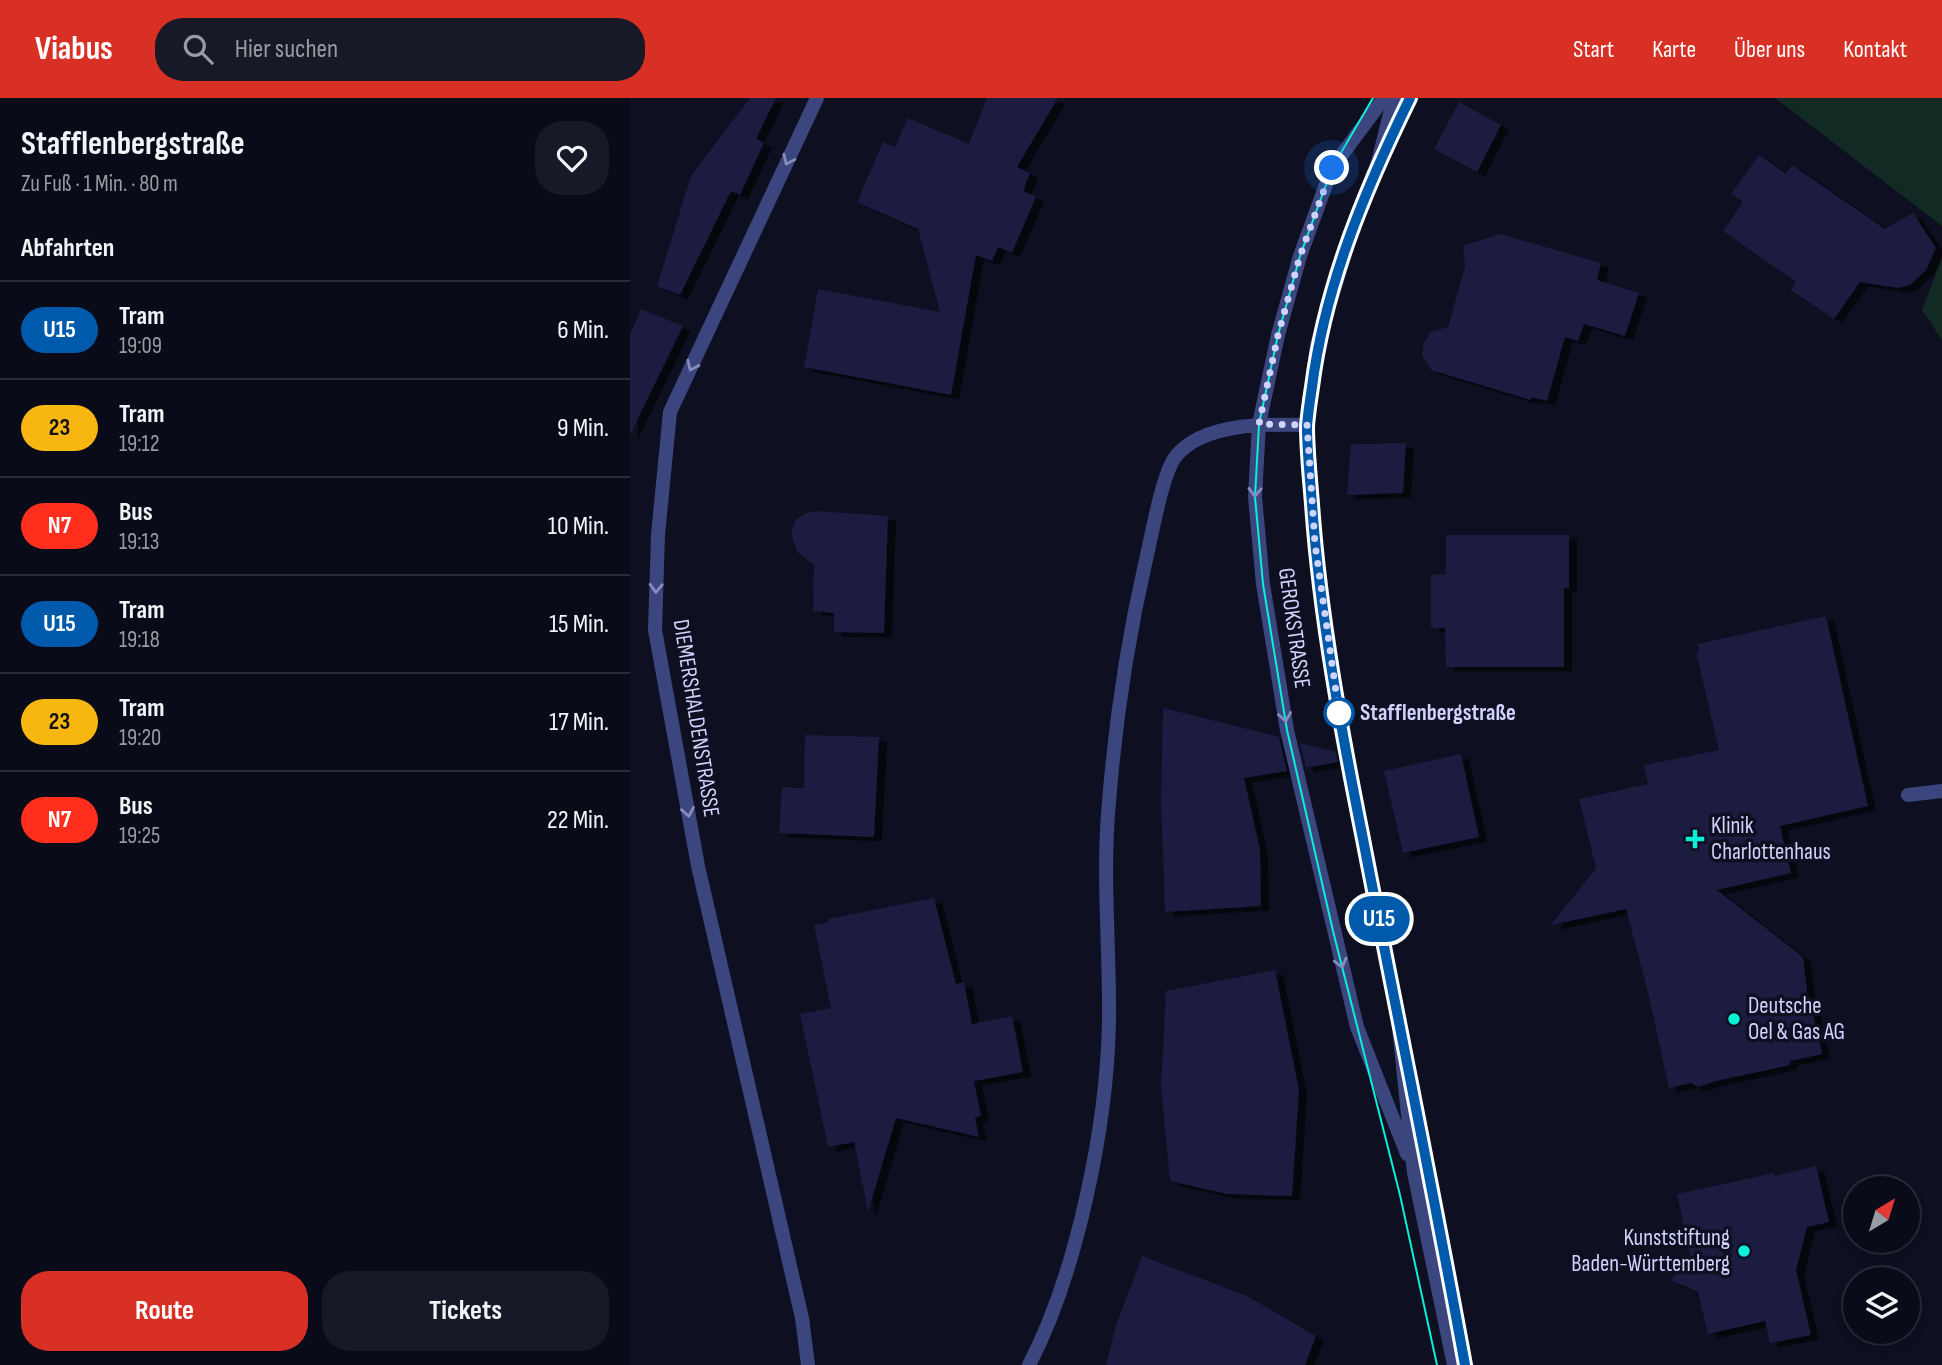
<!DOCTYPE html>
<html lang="de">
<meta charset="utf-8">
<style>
:root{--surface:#0a0b19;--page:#181926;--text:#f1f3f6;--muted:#999ba2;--line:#2a2b38;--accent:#d93025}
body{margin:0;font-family:"Sofia Sans Condensed",sans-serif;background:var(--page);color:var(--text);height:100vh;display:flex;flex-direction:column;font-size:26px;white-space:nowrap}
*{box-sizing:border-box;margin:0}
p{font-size:23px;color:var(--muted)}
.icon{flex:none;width:38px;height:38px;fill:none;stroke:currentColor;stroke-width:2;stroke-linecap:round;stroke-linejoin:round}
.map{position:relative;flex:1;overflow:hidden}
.drawer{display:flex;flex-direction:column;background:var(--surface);width:630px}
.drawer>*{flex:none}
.badge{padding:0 14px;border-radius:23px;font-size:24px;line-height:46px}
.needle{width:46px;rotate:38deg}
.controls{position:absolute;left:1213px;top:1078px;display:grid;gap:14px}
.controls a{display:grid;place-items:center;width:77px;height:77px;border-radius:50%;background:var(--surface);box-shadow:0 4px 10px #0003,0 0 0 2px var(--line);font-size:35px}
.you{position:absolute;width:35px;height:35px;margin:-18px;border:5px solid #fff;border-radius:50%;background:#1a73e8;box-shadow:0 0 0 10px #1a73e833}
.map>.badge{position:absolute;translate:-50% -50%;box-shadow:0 0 0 4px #fff}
h2{padding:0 21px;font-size:26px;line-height:63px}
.round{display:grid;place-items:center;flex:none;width:74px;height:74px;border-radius:28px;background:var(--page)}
.headline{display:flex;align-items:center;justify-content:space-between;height:119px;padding:0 21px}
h1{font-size:33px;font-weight:700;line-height:52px}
.cta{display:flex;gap:14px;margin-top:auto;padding:14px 21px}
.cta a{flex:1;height:80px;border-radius:28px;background:var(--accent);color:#fff;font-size:28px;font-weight:700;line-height:80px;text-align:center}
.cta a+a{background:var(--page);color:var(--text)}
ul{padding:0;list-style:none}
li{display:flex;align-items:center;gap:21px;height:98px;padding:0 21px;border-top:2px solid var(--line)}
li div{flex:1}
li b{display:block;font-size:26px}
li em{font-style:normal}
li .badge{min-width:77px;font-weight:700;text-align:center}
header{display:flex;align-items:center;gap:42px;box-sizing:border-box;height:98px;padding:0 35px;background:var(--accent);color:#fff}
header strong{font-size:33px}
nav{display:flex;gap:38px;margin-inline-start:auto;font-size:24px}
.search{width:490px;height:63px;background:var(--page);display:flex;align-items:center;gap:18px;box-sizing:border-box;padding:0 24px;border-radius:28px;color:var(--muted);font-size:26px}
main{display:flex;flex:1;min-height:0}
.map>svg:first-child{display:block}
.green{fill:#112a24}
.building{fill:#1b1b41;filter:url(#shadow)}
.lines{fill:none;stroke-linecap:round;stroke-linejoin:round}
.service{stroke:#3b467e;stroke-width:14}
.minor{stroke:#3b467e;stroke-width:14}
.tertiary{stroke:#3b467e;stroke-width:14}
.tram{stroke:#0aefd7;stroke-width:2}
.oneway{stroke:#868dbe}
.line-casing{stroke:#fff;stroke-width:16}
.line{stroke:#005aab;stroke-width:10}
.walk{stroke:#d0d4fd;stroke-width:7;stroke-dasharray:0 12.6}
.stop-dot{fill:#fff;stroke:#005aab;stroke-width:3.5}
.poi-dot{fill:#0aefd7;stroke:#0e0f21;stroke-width:2.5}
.labels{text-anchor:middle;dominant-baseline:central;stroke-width:7;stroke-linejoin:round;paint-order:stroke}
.street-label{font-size:23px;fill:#d0d4fd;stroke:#0e0f21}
.stop-label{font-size:23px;font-weight:bold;fill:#d0d4fd;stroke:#0e0f21;text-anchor:start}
.poi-label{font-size:23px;fill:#d0d4fd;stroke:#0e0f21;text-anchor:start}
</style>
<header>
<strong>Viabus</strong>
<div class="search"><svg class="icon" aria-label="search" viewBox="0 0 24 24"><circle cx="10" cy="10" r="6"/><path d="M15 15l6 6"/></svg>Hier suchen</div>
<nav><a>Start</a><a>Karte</a><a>Über uns</a><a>Kontakt</a></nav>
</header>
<main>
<section class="drawer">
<div class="headline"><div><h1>Stafflenbergstraße</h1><p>Zu Fuß · 1 Min. · 80 m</p></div><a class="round"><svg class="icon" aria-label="heart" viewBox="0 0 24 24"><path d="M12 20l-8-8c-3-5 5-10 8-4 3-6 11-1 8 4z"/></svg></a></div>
<h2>Abfahrten</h2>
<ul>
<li><span class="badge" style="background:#005aab;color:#fff">U15</span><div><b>Tram</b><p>19:09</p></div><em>6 Min.</em></li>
<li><span class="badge" style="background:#f8b710;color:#111">23</span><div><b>Tram</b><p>19:12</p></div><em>9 Min.</em></li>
<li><span class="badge" style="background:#ff2e1d;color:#fff">N7</span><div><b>Bus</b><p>19:13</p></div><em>10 Min.</em></li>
<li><span class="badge" style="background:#005aab;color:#fff">U15</span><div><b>Tram</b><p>19:18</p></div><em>15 Min.</em></li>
<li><span class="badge" style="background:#f8b710;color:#111">23</span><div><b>Tram</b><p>19:20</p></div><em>17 Min.</em></li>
<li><span class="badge" style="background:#ff2e1d;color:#fff">N7</span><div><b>Bus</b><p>19:25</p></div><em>22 Min.</em></li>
</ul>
<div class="cta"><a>Route</a><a>Tickets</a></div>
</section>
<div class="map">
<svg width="1312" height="1267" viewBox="0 0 1312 1267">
<defs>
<filter id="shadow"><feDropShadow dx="8" dy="4.5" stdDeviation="0" flood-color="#0009"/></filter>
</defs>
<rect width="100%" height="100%" fill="#0e0f21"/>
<g class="green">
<path d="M 1145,0 L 1312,0 L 1312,128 Z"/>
<path d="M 1312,160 L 1312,242 L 1292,212 Z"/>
</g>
<g class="building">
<path d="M 120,0 L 146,0 L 126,41 L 134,45 L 110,97 L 101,93 L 50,197 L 27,188 L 61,78 Z"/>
<path d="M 357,0 L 428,0 L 387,69 L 400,75 L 393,93 L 406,99 L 382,155 L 368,149 L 362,163 L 346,157 L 321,297 L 174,269 L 188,191 L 310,214 L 288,131 L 227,104 L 253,44 L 265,49 L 278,20 L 339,46 Z"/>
<path d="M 829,4 L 871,27 L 847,74 L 804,51 Z"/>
<path d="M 1129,57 L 1156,76 L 1162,67 L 1255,131 L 1283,115 L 1306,150 L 1296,172 L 1280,187 L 1268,190 L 1230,184 L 1204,221 L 1161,192 L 1166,184 L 1093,133 L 1113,104 L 1101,96 Z"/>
<path d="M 870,136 L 971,165 L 967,182 L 1009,195 L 995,238 L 954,226 L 948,243 L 935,239 L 917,303 L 901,299 L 901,302 L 801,272 L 792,257 L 794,245 L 801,234 L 818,229 L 835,169 L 833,148 Z"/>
<path d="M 11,211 L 53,228 L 0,337 L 0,237 Z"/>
<path d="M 776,345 L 773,395 L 717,397 L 721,346 Z"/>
<path d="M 185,413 L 258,418 L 254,535 L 204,534 L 204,515 L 183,513 L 184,467 L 167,454 L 162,439 L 162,431 L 166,422 L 174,416 Z"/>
<path d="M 816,437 L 939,437 L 939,491 L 934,490 L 934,569 L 816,569 L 815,530 L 801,530 L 801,477 L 816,476 Z"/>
<path d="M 1196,518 L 1238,708 L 1150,728 L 1161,775 L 1087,792 L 1173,859 L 1179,910 L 1182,911 L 1192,956 L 1160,963 L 1160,967 L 1086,983 L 1068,989 L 1061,985 L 1039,990 L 1017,890 L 996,811 L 921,827 L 966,770 L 949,701 L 1018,686 L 1014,667 L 1089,652 L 1066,554 L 1069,553 L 1068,546 Z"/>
<path d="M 533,610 L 649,639 L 657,673 L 614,680 L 630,752 L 631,808 L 535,814 L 531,704 Z"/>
<path d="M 175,637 L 249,639 L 244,739 L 149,735 L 152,689 L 174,690 Z"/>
<path d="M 670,645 L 706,654 L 708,664 L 676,670 Z"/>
<path d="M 831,656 L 849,739 L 773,755 L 754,673 Z"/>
<path d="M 304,800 L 326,886 L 334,884 L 342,926 L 382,918 L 393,974 L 344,983 L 351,1018 L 345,1020 L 349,1039 L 266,1020 L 238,1114 L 224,1044 L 198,1049 L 170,916 L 201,910 L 184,827 L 199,824 L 198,821 Z"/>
<path d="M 645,872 L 669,992 L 662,1098 L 597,1096 L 540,1083 L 531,988 L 536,893 Z"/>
<path d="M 1186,1068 L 1199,1124 L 1177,1129 L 1166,1172 L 1181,1237 L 1140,1245 L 1135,1223 L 1078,1236 L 1068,1194 L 1041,1182 L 1060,1157 L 1047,1096 L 1144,1075 L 1145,1078 Z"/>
<path d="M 512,1158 L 617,1198 L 686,1238 L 675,1267 L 476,1267 L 486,1228 Z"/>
</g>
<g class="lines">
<path class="service" d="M 1278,697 L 1312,693"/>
<g class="minor">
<path d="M 178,1267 L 172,1220 L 68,768 L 25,532 L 28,437 L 40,314 L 187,0"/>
<path d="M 399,1267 C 447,1175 477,1028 479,924 C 480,851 472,777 479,704 C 485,628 498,541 515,466 C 521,442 532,375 546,358 C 574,324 638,326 677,327"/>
</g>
<g class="tertiary">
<path d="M 754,0 L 702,70 L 670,158 L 648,237 L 629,326 L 625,399 L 633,486 L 657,632 L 727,929 L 777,1056"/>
<path d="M 764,0 L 748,64 L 727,117 L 687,247 L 677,327 L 685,446 L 711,630 L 768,920 L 784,1075 L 824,1267"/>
</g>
<g class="tram">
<path d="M 743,0 L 702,70 L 670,158 L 648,237 L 629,326 L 625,399 L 633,486 L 657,632 L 703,833 L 770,1097 L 807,1267"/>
<path d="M 780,0 C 735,91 694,187 682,289 C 680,302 678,315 677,328 C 677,351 680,376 682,400 C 689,512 710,624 732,735 C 767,912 803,1089 835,1267"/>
</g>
</g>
<defs><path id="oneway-chevron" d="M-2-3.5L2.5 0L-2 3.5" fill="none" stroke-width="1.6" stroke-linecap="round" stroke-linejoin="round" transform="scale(1.75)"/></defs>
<g class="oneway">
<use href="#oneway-chevron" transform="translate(158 62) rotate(115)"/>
<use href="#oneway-chevron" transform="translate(62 268) rotate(115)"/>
<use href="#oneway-chevron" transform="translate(625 394) rotate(91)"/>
<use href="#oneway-chevron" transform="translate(26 490) rotate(92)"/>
<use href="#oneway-chevron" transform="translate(655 619) rotate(81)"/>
<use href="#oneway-chevron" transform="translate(58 714) rotate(80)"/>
<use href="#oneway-chevron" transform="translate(711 865) rotate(76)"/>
</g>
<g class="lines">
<g class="line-casing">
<path id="line" d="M 780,0 C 735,92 695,187 682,289 C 680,302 678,315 677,328 C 677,354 680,380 682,406 C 690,519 711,631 733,741 C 767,917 803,1091 835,1267"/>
</g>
<use href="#line" class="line"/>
<path class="walk" d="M 702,70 L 670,158 L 648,237 L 629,326 L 677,327 L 685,446 L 709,615"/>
</g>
<circle class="stop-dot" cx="709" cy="615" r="14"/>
<g class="poi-dot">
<path d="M1061.5 730.5h7v7h7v7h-7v7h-7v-7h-7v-7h7z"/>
<circle cx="1104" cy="921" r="7"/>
<circle cx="1114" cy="1153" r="7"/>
</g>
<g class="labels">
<g class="street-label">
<text transform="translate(664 530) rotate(82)">GEROKSTRASSE</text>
<text transform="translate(66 620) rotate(81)">DIEMERSHALDENSTRASSE</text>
</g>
<g class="stop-label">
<text x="730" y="615">Stafflenbergstraße</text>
</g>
<g class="poi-label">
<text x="1081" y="728">Klinik<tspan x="1081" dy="26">Charlottenhaus</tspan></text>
<text x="1118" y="908">Deutsche<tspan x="1118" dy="26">Oel &amp; Gas AG</tspan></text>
<text x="1100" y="1140" text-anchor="end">Kunststiftung<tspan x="1100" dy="26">Baden-Württemberg</tspan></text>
</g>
</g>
</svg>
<div class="controls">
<a><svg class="needle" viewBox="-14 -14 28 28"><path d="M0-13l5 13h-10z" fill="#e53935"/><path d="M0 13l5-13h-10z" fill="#999ba2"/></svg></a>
<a><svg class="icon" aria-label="layers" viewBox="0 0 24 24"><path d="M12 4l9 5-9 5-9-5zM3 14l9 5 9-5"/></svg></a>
</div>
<div class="you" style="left:702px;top:70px"></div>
<b class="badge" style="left:749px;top:821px;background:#005aab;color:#fff">U15</b>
</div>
</main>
